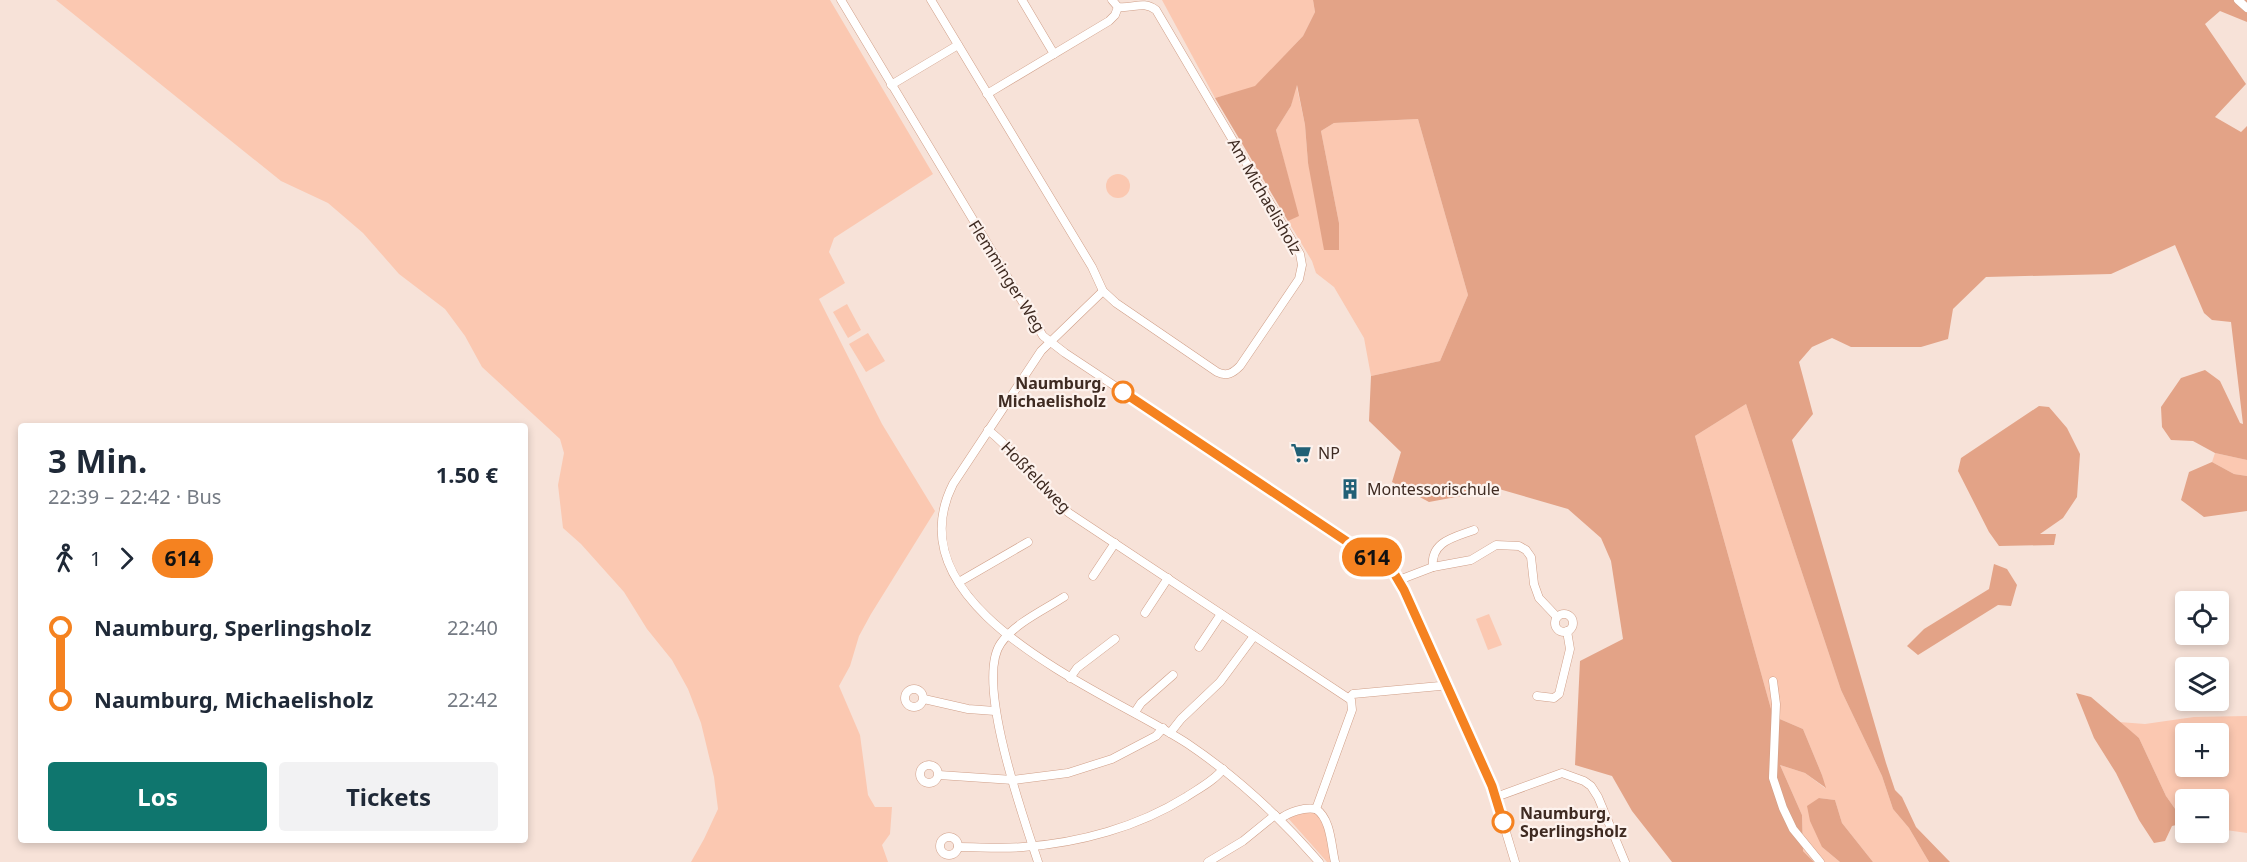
<!DOCTYPE html>
<html lang="de">
<meta charset="utf-8">
<style>
:root{--surface:#fff;--page:#f2f2f3;--text:#1f2937;--muted:#747a83;--accent:#0f766e}
body{margin:0;font-family:"Noto Sans",sans-serif;background:var(--page);color:var(--text);height:100vh;display:flex;flex-direction:column;font-size:22px;white-space:nowrap}
*{box-sizing:border-box;margin:0}
p{font-size:20px;color:var(--muted)}
.icon{flex:none;width:33px;height:33px;fill:none;stroke:currentColor;stroke-width:2;stroke-linecap:round;stroke-linejoin:round}
.map{position:relative;flex:1;overflow:hidden}
.panel{position:absolute;left:18px;top:423px;width:510px;height:420px;display:flex;flex-direction:column;background:var(--surface);border-radius:6px;box-shadow:0 3px 9px #0003}
.panel>*{flex:none}
.badge{padding:0 12px;border-radius:20px;font-size:21px;line-height:39px}
.buttons{position:absolute;left:2175px;top:591px;display:grid;gap:12px}
.buttons a{display:grid;place-items:center;width:54px;height:54px;border-radius:6px;background:var(--surface);box-shadow:0 3px 9px #0003;font-size:30px}
.map>.badge{position:absolute;translate:-50% -50%;box-shadow:0 0 0 3px #fff}
.legs{display:flex;align-items:center;gap:9px;height:66px;padding:0 30px;font-size:20px}
.legs p{margin-inline-start:auto}
.summary{display:flex;align-items:center;justify-content:space-between;height:102px;padding:0 30px}
h1{font-size:33px;font-weight:700;line-height:45px}
.button{display:flex;gap:12px;margin-top:auto;padding:12px 30px}
.button a{flex:1;height:69px;border-radius:6px;background:var(--accent);color:#fff;font-size:24px;font-weight:700;line-height:69px;text-align:center}
.button a+a{background:var(--page);color:var(--text)}
ul{padding:0 30px;list-style:none}
li{display:flex;align-items:center;gap:21px;height:72px;font-size:22px}
li i{display:grid;place-items:center;width:9px;height:100%;margin:0 8px;background:currentColor}
li i::after{content:'';width:15px;height:15px;margin:-8px;border:4px solid;border-radius:50%;background:var(--surface)}
li p{margin-inline-start:auto}
li:first-child i{background:linear-gradient(#0000 50%,currentColor 0)}
li:last-child i{background:linear-gradient(currentColor 50%,#0000 0)}
.map>svg:first-child{display:block}
.green{fill:#fbc8b1;fill-rule:evenodd}
.forest{fill:#e3a387}
.lines{fill:none;stroke-linecap:round;stroke-linejoin:round}
.street-casing{stroke:#d09f88;stroke-width:9}
.street{stroke:#fff;stroke-width:8}
.line-1-casing{stroke:#fff;stroke-width:14}
.line-1{stroke:#f58220;stroke-width:9}
.stop-1-dot{fill:#fff;stroke:#f58220;stroke-width:3}
.labels{text-anchor:middle;dominant-baseline:central;stroke-width:4.5;stroke-linejoin:round;paint-order:stroke}
.street-label{font-size:16px;fill:#3f2b22;stroke:#fdf2ed}
.stop-label{font-size:16px;font-weight:bold;fill:#3f2b22;stroke:#fdf2ed;text-anchor:end}
.poi-label{font-size:16px;fill:#3f2b22;stroke:#fdf2ed;text-anchor:start}
</style>
<div class="map">
<svg width="2247" height="862" viewBox="0 0 2247 862">
<rect width="100%" height="100%" fill="#f7e2d8"/>
<g class="green">
<path d="M 56,0 L 830,0 L 933,174 L 834,238 L 829,252 L 845,283 L 819,299 L 882,424 L 935,511 L 871,614 L 859,636 L 850,666 L 839,686 L 860,735 L 868,795 L 875,807 L 892,807 L 890,834 L 882,845 L 888,862 L 691,862 L 704,839 L 718,809 L 714,777 L 701,723 L 688,689 L 672,660 L 647,629 L 624,592 L 581,544 L 563,528 L 558,485 L 564,453 L 560,439 L 482,367 L 465,336 L 445,309 L 399,274 L 363,233 L 328,203 L 281,181 Z"/>
<path d="M 1162,0 L 1313,0 L 1315,12 L 1303,36 L 1255,87 L 1215,98 Z"/>
<path d="M 1296,83 L 1305,125 L 1308,163 L 1338,250 L 1339,223 L 1321,131 L 1334,123 L 1418,119 L 1468,295 L 1440,361 L 1371,376 L 1364,338 L 1334,287 L 1316,273 L 1312,261 L 1288,221 L 1298,215 L 1276,130 L 1291,106 Z"/>
<circle cx="1118" cy="186" r="12"/>
<path d="M 847,304 L 861,330 L 848,338 L 833,312 Z"/>
<path d="M 868,333 L 885,361 L 866,372 L 849,344 Z"/>
<path d="M 1746,404 L 1841,690 L 1882,776 L 1893,809 L 1909,828 L 1929,862 L 1873,862 L 1842,823 L 1835,800 L 1819,798 L 1822,847 L 1840,862 L 1814,862 L 1803,851 L 1802,815 L 1780,765 L 1805,773 L 1825,788 L 1822,775 L 1803,729 L 1773,716 L 1695,436 Z"/>
<path d="M 2215,453 L 2247,460 L 2247,476 L 2234,474 L 2212,462 Z"/>
<path d="M 1489,614 L 1502,645 L 1488,650 L 1476,619 Z"/>
<path d="M 2247,716 L 2247,833 L 2219,829 L 2218,800 L 2186,800 L 2185,823 L 2166,796 L 2139,738 L 2119,722 L 2145,724 L 2194,717 ZM 2186,734 L 2218,734 L 2218,766 L 2186,766 Z"/>
<path d="M 1309,811 C 1328,813 1329,847 1333,862 L 1327,862 L 1288,818 L 1293,814 Z"/>
</g>
<g class="forest">
<path d="M 1313,0 L 2247,0 L 2247,22 L 2220,11 L 2205,24 L 2246,84 L 2215,117 L 2241,132 L 2247,126 L 2247,460 L 2215,453 L 2193,441 L 2171,440 L 2162,427 L 2161,407 L 2181,378 L 2205,370 L 2220,381 L 2240,423 L 2243,424 L 2231,322 L 2212,320 L 2204,313 L 2175,245 L 2111,274 L 1986,277 L 1953,309 L 1948,339 L 1921,347 L 1851,347 L 1832,338 L 1812,347 L 1799,362 L 1813,414 L 1792,440 L 1886,763 L 1895,790 L 1902,797 L 1916,827 L 1950,862 L 1929,862 L 1909,828 L 1893,809 L 1882,776 L 1841,690 L 1746,404 L 1695,436 L 1773,716 L 1803,729 L 1822,775 L 1826,788 L 1805,773 L 1780,765 L 1802,815 L 1803,851 L 1814,862 L 1672,862 L 1632,811 L 1612,776 L 1575,765 L 1580,661 L 1623,639 L 1611,561 L 1601,538 L 1568,509 L 1499,489 L 1429,502 L 1392,482 L 1401,452 L 1369,421 L 1371,376 L 1440,361 L 1468,295 L 1418,119 L 1334,123 L 1321,131 L 1339,223 L 1339,250 L 1324,250 L 1308,163 L 1305,125 L 1297,85 L 1291,106 L 1276,130 L 1299,216 L 1288,221 L 1215,98 L 1255,86 L 1303,36 L 1315,12 Z"/>
<path d="M 2039,406 L 2049,407 L 2067,428 L 2080,454 L 2077,497 L 2063,518 L 2040,534 L 2056,534 L 2054,545 L 1999,546 L 1989,532 L 1958,471 L 1961,458 Z"/>
<path d="M 2212,462 L 2234,474 L 2247,476 L 2247,511 L 2204,517 L 2181,500 L 2189,472 Z"/>
<path d="M 1994,564 L 2007,569 L 2017,585 L 2011,606 L 1998,605 L 1918,655 L 1907,646 L 1924,629 L 1989,589 Z"/>
<path d="M 2076,693 L 2091,697 L 2139,738 L 2166,796 L 2185,823 L 2172,826 L 2165,841 L 2154,843 L 2139,820 L 2116,773 L 2094,738 Z"/>
<path d="M 1819,798 L 1835,800 L 1842,823 L 1873,862 L 1840,862 L 1822,847 L 1810,821 L 1807,806 Z"/>
</g>
<g class="lines">
<g class="street-casing">
<g id="street">
<path d="M 841,0 L 1043,336 L 1065,353 L 1367,553 L 1394,573 L 1404,590 L 1492,786 L 1515,862"/>
<path d="M 931,0 L 1092,267 L 1103,291 L 1116,303 L 1217,372 C 1227,377 1233,373 1240,366 L 1299,279 L 1302,265 L 1300,254 L 1156,10 C 1143,0 1133,9 1118,7 L 1112,0"/>
<path d="M 1022,0 L 1054,54"/>
<path d="M 2238,0 L 2247,8"/>
<path d="M 891,85 L 958,45"/>
<path d="M 987,94 L 1109,21 L 1115,15 L 1118,7"/>
<path d="M 1103,291 L 1041,351 L 953,484 C 889,611 1111,693 1188,744 C 1237,777 1280,817 1319,862"/>
<path d="M 988,430 C 1019,454 1039,488 1069,513 L 1351,700 L 1352,710 L 1316,809"/>
<path d="M 1433,567 C 1430,541 1456,537 1474,530"/>
<path d="M 1093,576 L 1115,543"/>
<path d="M 1399,580 L 1433,567 L 1471,560 L 1496,545 L 1519,546 L 1526,550 L 1531,557 L 1534,584 L 1539,598 L 1557,617"/>
<path d="M 959,582 L 1028,542"/>
<path d="M 1145,613 L 1168,578"/>
<circle cx="1564" cy="623" r="9"/>
<path d="M 1199,647 L 1221,614"/>
<path d="M 1070,678 L 1077,668 L 1115,639"/>
<path d="M 1773,681 L 1776,704 L 1773,778 L 1783,808 L 1793,829 L 1820,862"/>
<circle cx="914" cy="698" r="9"/>
<path d="M 1537,696 L 1554,698 L 1559,694 L 1570,649 L 1567,631"/>
<path d="M 1349,698 L 1353,694 L 1440,686 L 1447,684"/>
<path d="M 924,699 L 968,709 L 995,711"/>
<path d="M 1135,712 L 1141,703 L 1173,675"/>
<path d="M 1170,733 L 1181,719 L 1220,682 L 1254,636"/>
<circle cx="929" cy="774" r="9"/>
<path d="M 939,775 L 1013,780 L 1068,773 L 1112,759 L 1156,736 L 1163,728"/>
<path d="M 1496,797 L 1562,773 L 1584,781 L 1591,786 L 1598,797 L 1625,862"/>
<path d="M 1316,809 C 1331,819 1331,845 1335,862"/>
<path d="M 1280,819 C 1289,812 1304,807 1316,809"/>
<circle cx="949" cy="846" r="9"/>
<path d="M 958,847 C 980,847 1002,849 1023,847 C 1079,843 1138,827 1186,797 C 1198,789 1214,781 1223,769"/>
<path d="M 1038,862 C 1024,819 974,680 1001,643 C 1015,623 1044,610 1064,597"/>
<path d="M 1208,862 L 1243,841 L 1275,815"/>
</g>
</g>
<use href="#street" class="street"/>
</g>
<g class="lines">
<g class="line-1-casing">
<path id="line-1" d="M 1123,392 L 1394,573 L 1404,590 L 1492,786 L 1503,822"/>
</g>
<use href="#line-1" class="line-1"/>
</g>
<defs>
<g id="supermarket-bare" transform="scale(1.62)"><path d="M-6-5.5h2.5l.6 2H6L4.5 2H-2.5L-4.4-4H-6ZM-1.5 3.2a1.3 1.3 0 1 0 .1 0ZM3 3.2a1.3 1.3 0 1 0 .1 0Z" fill="#216076" stroke="#fdf2ed" stroke-width="2.5" paint-order="stroke"/></g>
<g id="building-bare" transform="scale(1.62)"><path d="M-4-6H4V6H1V3H-1V6H-4ZM-2.5-4.3h1.7v1.8h-1.7ZM.8-4.3h1.7v1.8H.8ZM-2.5-1h1.7V.8h-1.7ZM.8-1h1.7V.8H.8Z" fill="#216076" stroke="#fdf2ed" stroke-width="2.5" paint-order="stroke"/></g>
</defs>
<g fill-rule="evenodd">
<use href="#supermarket-bare" x="1301" y="453"/>
<use href="#building-bare" x="1350" y="489"/>
</g>
<g class="stop-1-dot">
<circle cx="1123" cy="392" r="10"/>
<circle cx="1503" cy="822" r="10"/>
</g>
<g class="labels">
<g class="street-label">
<text transform="translate(1265 196) rotate(60)">Am Michaelisholz</text>
<text transform="translate(1007 276) rotate(58)">Flemminger Weg</text>
<text transform="translate(1036 477) rotate(46)">Hoßfeldweg</text>
</g>
<g class="stop-label">
<text x="1106" y="383">Naumburg,<tspan x="1106" dy="18">Michaelisholz</tspan></text>
<text x="1520" y="813" text-anchor="start">Naumburg,<tspan x="1520" dy="18">Sperlingsholz</tspan></text>
</g>
<g class="poi-label">
<text x="1318" y="453">NP</text>
<text x="1367" y="489">Montessorischule</text>
</g>
</g>
</svg>
<div class="buttons">
<a><svg class="icon" aria-label="locate" viewBox="0 0 24 24"><circle cx="12" cy="12" r="6"/><path d="M12 2v4M12 18v4M2 12h4M18 12h4"/></svg></a>
<a><svg class="icon" aria-label="layers" viewBox="0 0 24 24"><path d="M12 4l9 5-9 5-9-5zM3 14l9 5 9-5"/></svg></a>
<a>+</a>
<a>−</a>
</div>
<b class="badge" style="left:1372px;top:557px;background:#f58220;color:#111">614</b>
<section class="panel">
<div class="summary"><div><h1>3 Min.</h1><p>22:39 – 22:42 · Bus</p></div><b>1.50 €</b></div>
<div class="legs"><svg class="icon" aria-label="walk" viewBox="0 0 24 24"><circle cx="13" cy="4" r="2"/><path d="M13 8l-2 6 4 7M11 14l-3 7M7 12l3-4h3l4 4"/></svg>1<svg class="icon" aria-label="forward" viewBox="0 0 24 24"><path d="M9 5l7 7-7 7"/></svg><b class="badge" style="background:#f58220;color:#111">614</b></div>
<ul>
<li><i style="color:#f58220"></i><b>Naumburg, Sperlingsholz</b><p>22:40</p></li>
<li><i style="color:#f58220"></i><b>Naumburg, Michaelisholz</b><p>22:42</p></li>
</ul>
<div class="button"><a>Los</a><a>Tickets</a></div>
</section>
</div>
